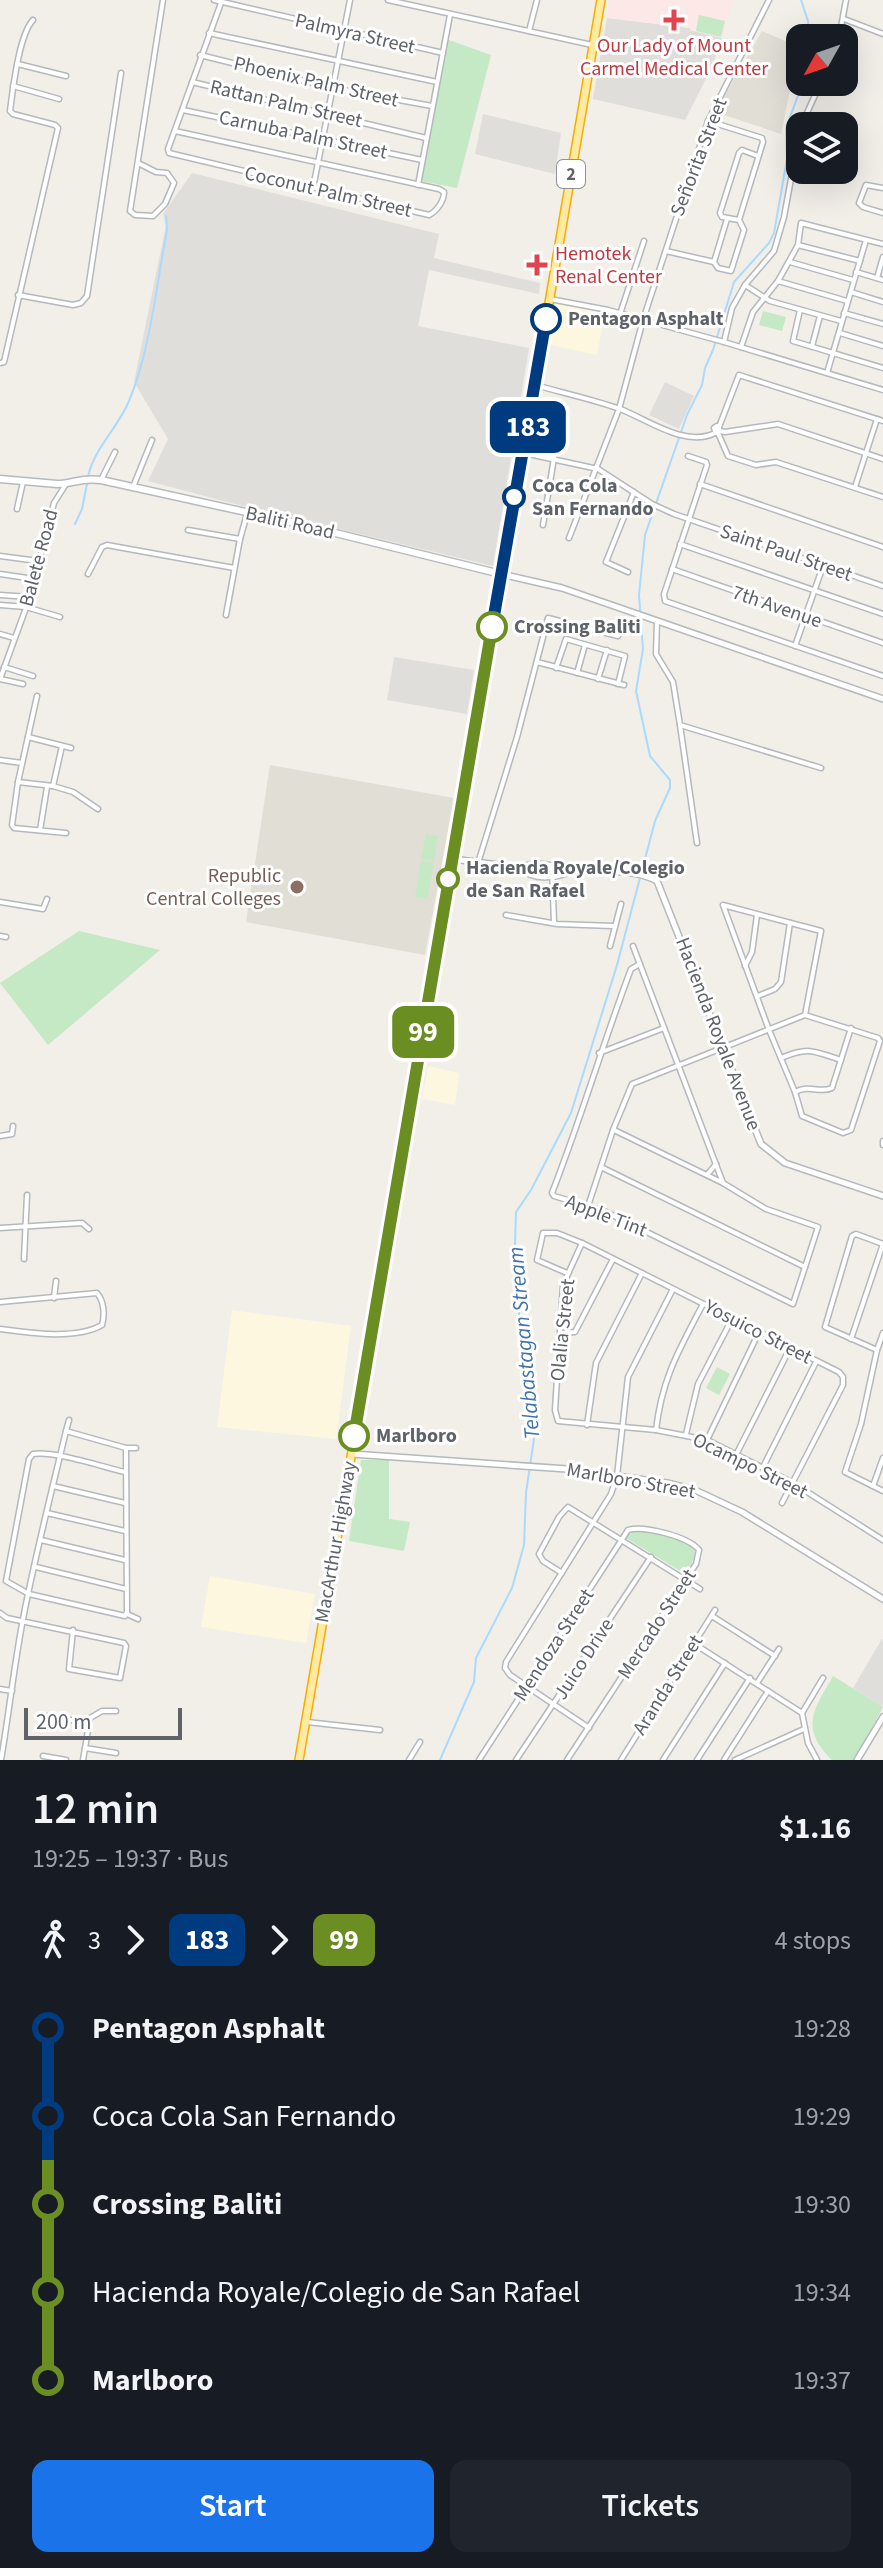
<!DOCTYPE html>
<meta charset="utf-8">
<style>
:root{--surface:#171b24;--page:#20242c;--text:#f1f3f6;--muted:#9ea1a6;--accent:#1a73e8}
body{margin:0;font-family:"Source Sans 3",sans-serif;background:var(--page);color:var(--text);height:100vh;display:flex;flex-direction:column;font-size:30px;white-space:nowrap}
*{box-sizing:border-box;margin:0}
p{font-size:26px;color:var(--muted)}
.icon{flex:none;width:44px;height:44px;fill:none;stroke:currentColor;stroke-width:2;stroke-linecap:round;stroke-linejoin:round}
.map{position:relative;height:1760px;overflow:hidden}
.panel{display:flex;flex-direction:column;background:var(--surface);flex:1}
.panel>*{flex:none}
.badge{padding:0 16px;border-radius:12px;font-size:28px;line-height:52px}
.needle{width:52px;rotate:230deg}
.fabs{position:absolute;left:786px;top:24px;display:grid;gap:16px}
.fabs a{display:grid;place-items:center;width:72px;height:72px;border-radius:16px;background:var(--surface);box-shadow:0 8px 32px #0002;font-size:40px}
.scale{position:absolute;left:24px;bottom:20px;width:158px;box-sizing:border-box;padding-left:8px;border:4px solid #5f6368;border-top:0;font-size:22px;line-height:28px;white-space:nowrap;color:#5f6368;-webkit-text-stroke:6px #fff;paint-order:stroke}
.map>.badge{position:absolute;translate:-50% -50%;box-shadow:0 0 0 4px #fff}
.legs{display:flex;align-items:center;gap:12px;height:88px;padding:0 32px;font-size:26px}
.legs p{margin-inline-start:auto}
.headline{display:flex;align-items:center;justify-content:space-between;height:136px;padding:0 32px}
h1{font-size:44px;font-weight:600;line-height:60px}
.action{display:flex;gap:16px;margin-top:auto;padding:16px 32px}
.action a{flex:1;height:92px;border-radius:16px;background:var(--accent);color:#fff;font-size:32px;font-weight:600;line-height:92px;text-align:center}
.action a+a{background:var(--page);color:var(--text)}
ul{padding:0 32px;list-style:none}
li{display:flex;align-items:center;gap:28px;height:88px;font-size:30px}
li i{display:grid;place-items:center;width:12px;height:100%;margin:0 10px;background:currentColor}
li i::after{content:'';width:20px;height:20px;margin:-10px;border:6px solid;border-radius:50%;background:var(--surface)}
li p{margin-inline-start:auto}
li:first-child i{background:linear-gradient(#0000 50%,currentColor 0)}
li:last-child i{background:linear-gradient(currentColor 50%,#0000 0)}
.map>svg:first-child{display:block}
.commercial{fill:#fef7e0}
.industrial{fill:#e0deda}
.education{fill:#e1ded6}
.medical{fill:#fce8e6}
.green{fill:#c5e8c5}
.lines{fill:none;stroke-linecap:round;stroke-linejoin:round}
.stream{stroke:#aadaff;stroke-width:2}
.minor-casing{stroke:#b5b8bc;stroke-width:7}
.tertiary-casing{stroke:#b5b8bc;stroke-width:8}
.secondary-casing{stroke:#b6babf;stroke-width:9}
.trunk-casing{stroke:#f9ab00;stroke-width:10}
.minor{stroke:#fff;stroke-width:4}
.tertiary{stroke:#fff;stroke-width:5}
.secondary{stroke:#fff;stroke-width:6}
.trunk{stroke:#feeaa1;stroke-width:7}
.line-1-casing{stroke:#fff;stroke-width:18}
.line-2-casing{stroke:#fff;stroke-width:18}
.line-1{stroke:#003b80;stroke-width:12}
.line-2{stroke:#6b8e23;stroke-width:12}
.health-dot{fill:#e0444e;stroke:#fff;stroke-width:3}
.stop-1-dot{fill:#fff;stroke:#003b80;stroke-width:4}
.stop-2-dot{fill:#fff;stroke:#6b8e23;stroke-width:4}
.education-dot{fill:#8d6e63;stroke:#fff;stroke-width:3}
.labels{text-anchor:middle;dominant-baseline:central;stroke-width:6;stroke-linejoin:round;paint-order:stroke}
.shield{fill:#fff;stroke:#8f9295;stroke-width:2}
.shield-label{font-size:18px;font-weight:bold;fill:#5f6368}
.street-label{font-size:20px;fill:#5f6368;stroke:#fff}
.health-label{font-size:20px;fill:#be3a42;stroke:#fff}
.stop-label{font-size:20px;font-weight:bold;fill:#5f6368;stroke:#fff;text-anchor:start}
.education-label{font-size:20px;fill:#785e54;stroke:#fff;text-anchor:end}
.water-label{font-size:22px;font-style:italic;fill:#4174aa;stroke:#fff}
</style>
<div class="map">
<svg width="883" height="1760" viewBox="0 0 883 1760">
<rect width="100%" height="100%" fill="#f1efe8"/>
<g class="commercial">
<path d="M 555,303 L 605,313 L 597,355 L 547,344 Z"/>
<path d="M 428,1066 L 459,1073 L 455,1105 L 422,1099 Z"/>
<path d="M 232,1310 L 351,1326 L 336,1439 L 217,1427 Z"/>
<path d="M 210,1576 L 315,1594 L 306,1643 L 201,1627 Z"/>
</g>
<g class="industrial">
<path d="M 607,18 L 690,28 L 691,30 L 722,38 L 711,69 L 685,120 L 593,99 Z"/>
<path d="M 483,114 L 561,133 L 555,174 L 475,154 Z"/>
<path d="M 192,173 L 439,234 L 434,258 L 540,283 L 539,294 L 429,270 L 418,326 L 529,348 L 493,566 L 235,504 L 148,481 L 168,439 L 134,382 L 166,225 L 163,214 Z"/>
<path d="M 665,382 L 694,396 L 679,429 L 649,415 Z"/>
<path d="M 394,657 L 474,670 L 467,714 L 387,700 Z"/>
<path d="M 882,1639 L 883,1640 L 883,1707 L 853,1688 Z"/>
</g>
<g class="education">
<path d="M 762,31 L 799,47 L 781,134 L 715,112 Z"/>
<path d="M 270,765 L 454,798 L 425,955 L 246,922 Z"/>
</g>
<path class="medical" d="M 610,0 L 733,0 L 722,38 L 690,30 L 690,28 L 607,18 Z"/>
<g class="green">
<path d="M 699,15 L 725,21 L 721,37 L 696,31 Z"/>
<path d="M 449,40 L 491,55 L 457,188 L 421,181 Z"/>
<path d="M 763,311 L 786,317 L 782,331 L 759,325 Z"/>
<path d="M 426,834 L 438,836 L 434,861 L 421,858 Z"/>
<path d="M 421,860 L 434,863 L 427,899 L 415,897 Z"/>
<path d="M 79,931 L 160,950 L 48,1045 L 0,983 Z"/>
<path d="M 717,1367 L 730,1374 L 719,1395 L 706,1388 Z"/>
<path d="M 361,1460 L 389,1460 L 389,1519 L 410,1522 L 404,1551 L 349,1541 Z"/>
<path d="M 631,1531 C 651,1530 675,1536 694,1546 C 696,1556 692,1568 682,1572 L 626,1538 Z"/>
<path d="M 833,1676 L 883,1707 L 855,1760 L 832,1760 C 799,1727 814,1710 833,1676 Z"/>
</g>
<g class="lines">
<g class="stream">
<path d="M 801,0 L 808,21 L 809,38"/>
<path d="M 88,477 C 94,448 118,428 129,401 C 151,348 156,286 167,230 L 166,216"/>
<path d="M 75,524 L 82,509 L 87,484"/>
<path d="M 440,1760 L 474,1682 L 476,1658 L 512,1588 L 524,1545 L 526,1493 L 535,1432 L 514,1276 L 516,1212 L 531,1190 L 571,1113 L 617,965 L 655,821 L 670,788 L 670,780 L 650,756 L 636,691 L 643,649 L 639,595 L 645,535 L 687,415 L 702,385 L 705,368 L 713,350 L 734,282 L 769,243 L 774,233 L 787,159 L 786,128 L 803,82"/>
</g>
<g class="minor-casing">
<g id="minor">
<path d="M 214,0 L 443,53"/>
<path d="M 388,0 L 592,45"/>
<path d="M 844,19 L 883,34"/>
<path d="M 529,31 L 537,0"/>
<path d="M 209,33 L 437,82"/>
<path d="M 839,38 L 846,0"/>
<path d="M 200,55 L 333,88 L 432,106"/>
<path d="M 18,64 L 66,76"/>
<path d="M 192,82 L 426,138"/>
<path d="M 13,86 L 59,99"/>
<path d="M 183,110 L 422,160"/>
<path d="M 708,121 L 762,138 L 763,142 L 739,220 L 744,230 L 731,271 L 718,268 L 714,262"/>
<path d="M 801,126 L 821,82"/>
<path d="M 175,131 L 439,189 L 444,192 C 444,201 437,211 429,215 L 169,153 L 168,149 L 221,3"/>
<path d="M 138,163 L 156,172 L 167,173 L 174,183 L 165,204 L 153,216 L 135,215 L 130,211 L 163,0"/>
<path d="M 418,185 L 450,15"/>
<path d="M 313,188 L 350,0"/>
<path d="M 883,188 L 866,185 L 859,203 L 863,207 L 883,213"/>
<path d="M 739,220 L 722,217 L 720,213 L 739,153 L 742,150 L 758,156"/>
<path d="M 798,245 L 860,261"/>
<path d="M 666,251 L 714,262"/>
<path d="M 714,262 L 727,219"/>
<path d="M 790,262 L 853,280"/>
<path d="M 856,272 L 883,280"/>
<path d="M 877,278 L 883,257"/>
<path d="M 778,281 L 798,245 L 801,223 L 883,244"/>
<path d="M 745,285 L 774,251 L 784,217 L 800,130"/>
<path d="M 851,292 L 883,302"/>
<path d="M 18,295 L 73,305 L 81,303 L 87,296 L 121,73"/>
<path d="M 550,299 L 608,310 L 724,342 L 883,390"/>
<path d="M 800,310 L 793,341 L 883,368"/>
<path d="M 844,313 L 883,324"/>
<path d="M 620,314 L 644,241"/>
<path d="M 840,333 L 883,346"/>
<path d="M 724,342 L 732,308 L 745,285 L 770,301 L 841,321"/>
<path d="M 812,346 L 820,316"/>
<path d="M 741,347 L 753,312 L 778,281 L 847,301"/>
<path d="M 0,363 L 4,362 L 58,128 L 55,125 L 13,114 L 10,111 C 13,88 19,35 33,20"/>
<path d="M 827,373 L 866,240"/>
<path d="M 535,385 C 563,393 592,399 620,409 C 647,419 685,448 715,433"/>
<path d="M 719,427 L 739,375 L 883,421"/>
<path d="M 720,431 L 716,433 L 714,428 L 717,426 L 720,431 L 725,432 L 778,424 L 883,459"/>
<path d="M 718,433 L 728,456 L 756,465 L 776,462 L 883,497"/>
<path d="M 524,453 L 598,469 L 652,504 L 674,514 L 883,586"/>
<path d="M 688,456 L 706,462 L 707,465 L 664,594 L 665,601 L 883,676"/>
<path d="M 101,480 L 115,452"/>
<path d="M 700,484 L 883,547"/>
<path d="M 133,487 L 152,440"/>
<path d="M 855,487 L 877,419"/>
<path d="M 17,509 L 23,482"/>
<path d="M 543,525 L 554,458"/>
<path d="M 188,530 L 240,539"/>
<path d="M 569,538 L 619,409 L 643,320 L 708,121 L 769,0"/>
<path d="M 680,544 L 883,614"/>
<path d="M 0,556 L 38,561"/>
<path d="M 672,569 L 883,643"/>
<path d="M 628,572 L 606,562 L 634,492"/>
<path d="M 0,574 L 34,579"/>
<path d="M 88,574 L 102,547 L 107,545 L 234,568"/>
<path d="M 0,595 L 30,597"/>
<path d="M 0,605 L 26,607 L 60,617"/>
<path d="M 226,615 L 240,539 L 247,514"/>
<path d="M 657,621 L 656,654 L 673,682 L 680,725 L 821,768"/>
<path d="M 0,634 L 14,638"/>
<path d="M 795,646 L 823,566"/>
<path d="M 537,662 L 624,685"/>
<path d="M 4,667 L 33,676"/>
<path d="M 556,668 L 566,639 L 625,656 L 618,684"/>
<path d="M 577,673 L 585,645"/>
<path d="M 0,679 L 30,597 L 54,503 L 66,484"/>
<path d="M 0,679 L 23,684"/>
<path d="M 598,679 L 607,650"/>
<path d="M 37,696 L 18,782 L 12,825 L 14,828 L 66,833"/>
<path d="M 680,725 L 697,843"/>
<path d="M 28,737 L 71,748"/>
<path d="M 0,760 L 22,763"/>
<path d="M 18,782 L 53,786 L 62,746"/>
<path d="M 53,786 L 73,792 L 98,809"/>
<path d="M 40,830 L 47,787"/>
<path d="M 478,863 L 517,737 L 548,618 L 618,636"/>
<path d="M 552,866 L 554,923"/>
<path d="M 0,902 L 43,909 L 47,899"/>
<path d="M 506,915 L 557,924 L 613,926"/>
<path d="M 0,936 L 6,937"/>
<path d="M 610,946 L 621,904"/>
<path d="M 633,946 L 723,1183 L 766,1209 L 818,1227 L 793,1304 L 604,1211 L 554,1196 L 552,1193 C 581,1119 603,1043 631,969 L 640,964"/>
<path d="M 745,966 L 752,952 L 757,915"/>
<path d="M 758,996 L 775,989 L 781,982 L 790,923"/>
<path d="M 599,1053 L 664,1028"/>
<path d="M 781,1058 C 809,1046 813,1051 841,1060"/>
<path d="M 795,1092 C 810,1084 820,1094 832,1088 L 851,1028"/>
<path d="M 614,1130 L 723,1183"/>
<path d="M 0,1136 L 12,1134 L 13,1126"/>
<path d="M 883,1141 L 883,1145"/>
<path d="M 601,1167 L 805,1267"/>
<path d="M 707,1175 L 716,1164"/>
<path d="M 588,1206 L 613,1130 L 632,1084 L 805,1015 L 878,1038 L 880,1041 L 851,1130 L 843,1133 L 802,1116 L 795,1092 L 769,1030 L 723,905 L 821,931 L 805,1015"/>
<path d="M 0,1228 L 82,1223 L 89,1229"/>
<path d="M 582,1243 L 563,1285 L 555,1410 L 558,1421 L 656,1430 L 707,1440 L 793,1483 L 883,1540"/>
<path d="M 883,1244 L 856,1234 L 852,1236 L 825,1327 L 877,1350 L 861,1424 L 845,1472 L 883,1491"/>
<path d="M 24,1259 L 27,1195"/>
<path d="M 567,1273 L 537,1260 L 543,1233 L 557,1233 L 582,1243 L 839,1372 L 843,1377 L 843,1385 L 782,1503"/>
<path d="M 54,1298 L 56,1281"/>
<path d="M 0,1302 L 97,1293 C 104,1301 105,1315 102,1325 C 76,1340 29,1333 0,1329"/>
<path d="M 561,1333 L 575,1332 L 613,1259"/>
<path d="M 851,1339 L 883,1244"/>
<path d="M 877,1350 L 883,1333"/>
<path d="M 587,1425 L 596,1363 L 642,1273"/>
<path d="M 656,1430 C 662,1378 679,1350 703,1304"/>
<path d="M 66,1431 L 69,1420"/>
<path d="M 686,1434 L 698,1384 L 732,1319"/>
<path d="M 707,1440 L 759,1332"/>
<path d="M 126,1448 L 136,1448"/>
<path d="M 736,1455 L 790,1348"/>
<path d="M 763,1467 L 816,1362"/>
<path d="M 53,1486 L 125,1503"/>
<path d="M 873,1486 L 883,1458"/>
<path d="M 47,1513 L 125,1531"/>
<path d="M 41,1540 L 125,1560"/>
<path d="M 36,1567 L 126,1589"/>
<path d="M 562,1573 L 543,1561 L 539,1554 L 559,1517 L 568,1507 L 700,1589"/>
<path d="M 0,1613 L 7,1618 L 124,1643 L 126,1646 L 120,1678 L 69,1669 L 73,1630"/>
<path d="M 127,1614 L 138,1619"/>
<path d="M 712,1616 L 775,1656"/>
<path d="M 693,1643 L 802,1713"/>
<path d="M 757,1683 L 779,1649"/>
<path d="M 0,1689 L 12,1691"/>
<path d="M 48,1716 L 88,1723"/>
<path d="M 307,1722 L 380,1730"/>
<path d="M 589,1728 L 510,1675 L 505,1668 L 506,1662 L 611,1494 L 617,1476 L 628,1377 L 673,1289"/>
<path d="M 85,1748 L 116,1753"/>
<path d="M 43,1756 L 66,1760"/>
<path d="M 1,1760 C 9,1713 14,1666 23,1619 C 35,1556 51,1494 66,1431 L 126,1448 L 127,1612 L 125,1616 L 29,1594 L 6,1581 L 29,1459 L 33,1454 C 52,1450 103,1467 125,1472"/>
<path d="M 83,1760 L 90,1718 L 102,1711 L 116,1711"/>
<path d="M 409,1760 L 420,1742"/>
<path d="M 479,1760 L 628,1530 C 644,1525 689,1537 699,1550 L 696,1564 L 567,1760"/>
<path d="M 516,1760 L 651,1557"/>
<path d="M 621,1760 L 715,1610"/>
<path d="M 663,1760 L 725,1663"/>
<path d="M 697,1760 L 750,1678"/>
<path d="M 724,1760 L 768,1691"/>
<path d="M 735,1760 L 804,1729"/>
<path d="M 817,1760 L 808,1743 L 802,1713 L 823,1678"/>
</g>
</g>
<g class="tertiary-casing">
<g id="tertiary">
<path d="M 501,574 L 562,588 L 883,699"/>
<path d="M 453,859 L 521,868 C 538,859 559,869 577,870 C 602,873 634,868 657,881 L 761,1144 L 785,1163 L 883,1196"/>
<path d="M 521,868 C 533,881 558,878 572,870"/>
<path d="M 352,1454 L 567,1469 L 667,1483 L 695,1490 L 742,1512 L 883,1599"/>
<path d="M 857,1760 L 883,1717"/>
</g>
</g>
<g class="secondary-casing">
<path id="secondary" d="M 0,479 L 57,484 C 74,484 80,477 101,480 L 291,522 L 501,574"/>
</g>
<g class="trunk-casing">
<path id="trunk" d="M 299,1760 L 601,0"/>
</g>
<use href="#minor" class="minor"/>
<use href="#tertiary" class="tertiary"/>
<use href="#secondary" class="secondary"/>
<use href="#trunk" class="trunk"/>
</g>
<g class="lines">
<g class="line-1-casing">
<path id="line-1" d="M 492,627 L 546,319"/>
</g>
<g class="line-2-casing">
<path id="line-2" d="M 354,1436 L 492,627"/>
</g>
<use href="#line-1" class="line-1"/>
<use href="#line-2" class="line-2"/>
</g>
<g class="health-dot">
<path d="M670 8h8v8h8v8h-8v8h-8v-8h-8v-8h8z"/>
<path d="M533 253h8v8h8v8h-8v8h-8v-8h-8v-8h8z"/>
</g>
<g class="stop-1-dot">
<circle cx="546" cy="319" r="14"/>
<circle cx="514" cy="497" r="10"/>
</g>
<g class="stop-2-dot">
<circle cx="492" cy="627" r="14"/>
<circle cx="448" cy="879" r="10"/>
<circle cx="354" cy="1436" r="14"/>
</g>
<circle class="education-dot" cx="297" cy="887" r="8"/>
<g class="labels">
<rect class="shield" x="557" y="160" width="28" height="28" rx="6"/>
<g class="shield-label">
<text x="571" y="174">2</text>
</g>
<g class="street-label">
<text transform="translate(355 34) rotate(13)">Palmyra Street</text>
<text transform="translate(316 82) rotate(13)">Phoenix Palm Street</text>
<text transform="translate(286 104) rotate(13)">Rattan Palm Street</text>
<text transform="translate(303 135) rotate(12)">Carnuba Palm Street</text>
<text transform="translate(699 157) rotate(-69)">Señorita Street</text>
<text transform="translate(328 192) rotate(13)">Coconut Palm Street</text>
<text transform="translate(290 523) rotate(13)">Baliti Road</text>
<text transform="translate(786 553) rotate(19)">Saint Paul Street</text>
<text transform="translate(39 558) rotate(-75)">Balete Road</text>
<text transform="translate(777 607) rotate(19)">7th Avenue</text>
<text transform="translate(718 1034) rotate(69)">Hacienda Royale Avenue</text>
<text transform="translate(606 1216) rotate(21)">Apple Tint</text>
<text transform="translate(563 1330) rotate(-84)">Olalia Street</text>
<text transform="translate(758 1332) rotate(27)">Yosuico Street</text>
<text transform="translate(750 1466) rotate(26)">Ocampo Street</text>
<text transform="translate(631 1481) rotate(10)">Marlboro Street</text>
<text transform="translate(336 1542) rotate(-80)">MacArthur Highway</text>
<text transform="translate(657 1624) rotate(-57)">Mercado Street</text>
<text transform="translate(554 1645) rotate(-57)">Mendoza Street</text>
<text transform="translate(584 1659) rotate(-57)">Juico Drive</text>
<text transform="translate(668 1685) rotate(-58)">Aranda Street</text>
</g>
<g class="health-label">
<text x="674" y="46">Our Lady of Mount<tspan x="674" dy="23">Carmel Medical Center</tspan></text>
<text x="555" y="254" text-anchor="start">Hemotek<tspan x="555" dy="23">Renal Center</tspan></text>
</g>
<g class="stop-label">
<text x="568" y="319">Pentagon Asphalt</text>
<text x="532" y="486">Coca Cola<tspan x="532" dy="23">San Fernando</tspan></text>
<text x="514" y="627">Crossing Baliti</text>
<text x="466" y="868">Hacienda Royale/Colegio<tspan x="466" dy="23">de San Rafael</tspan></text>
<text x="376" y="1436">Marlboro</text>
</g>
<g class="education-label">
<text x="281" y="876">Republic<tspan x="281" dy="23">Central Colleges</tspan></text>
</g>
<g class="water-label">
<text transform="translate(524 1343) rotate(-95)">Telabastagan Stream</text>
</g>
</g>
</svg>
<div class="fabs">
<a><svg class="needle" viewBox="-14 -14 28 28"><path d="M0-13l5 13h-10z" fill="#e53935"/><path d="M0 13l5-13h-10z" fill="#9ea1a6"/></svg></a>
<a><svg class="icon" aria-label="layers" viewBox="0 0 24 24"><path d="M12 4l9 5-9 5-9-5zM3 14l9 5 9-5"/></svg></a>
</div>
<div class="scale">200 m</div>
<b class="badge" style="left:528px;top:427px;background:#003b80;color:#fff">183</b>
<b class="badge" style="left:423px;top:1032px;background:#6b8e23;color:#fff">99</b>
</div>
<section class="panel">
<div class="headline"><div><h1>12 min</h1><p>19:25 – 19:37 · Bus</p></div><b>$1.16</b></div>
<div class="legs"><svg class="icon" aria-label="walk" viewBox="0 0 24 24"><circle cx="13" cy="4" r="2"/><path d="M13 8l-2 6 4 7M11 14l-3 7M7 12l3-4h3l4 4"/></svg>3<svg class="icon" aria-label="forward" viewBox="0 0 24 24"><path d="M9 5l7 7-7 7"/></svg><b class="badge" style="background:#003b80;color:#fff">183</b><svg class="icon" aria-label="forward" viewBox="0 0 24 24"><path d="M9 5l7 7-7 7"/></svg><b class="badge" style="background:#6b8e23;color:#fff">99</b><p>4 stops</p></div>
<ul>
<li><i style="color:#003b80"></i><b>Pentagon Asphalt</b><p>19:28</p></li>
<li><i style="color:#003b80"></i><span>Coca Cola San Fernando</span><p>19:29</p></li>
<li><i style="color:#6b8e23"></i><b>Crossing Baliti</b><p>19:30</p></li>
<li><i style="color:#6b8e23"></i><span>Hacienda Royale/Colegio de San Rafael</span><p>19:34</p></li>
<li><i style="color:#6b8e23"></i><b>Marlboro</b><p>19:37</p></li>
</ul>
<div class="action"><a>Start</a><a>Tickets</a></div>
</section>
